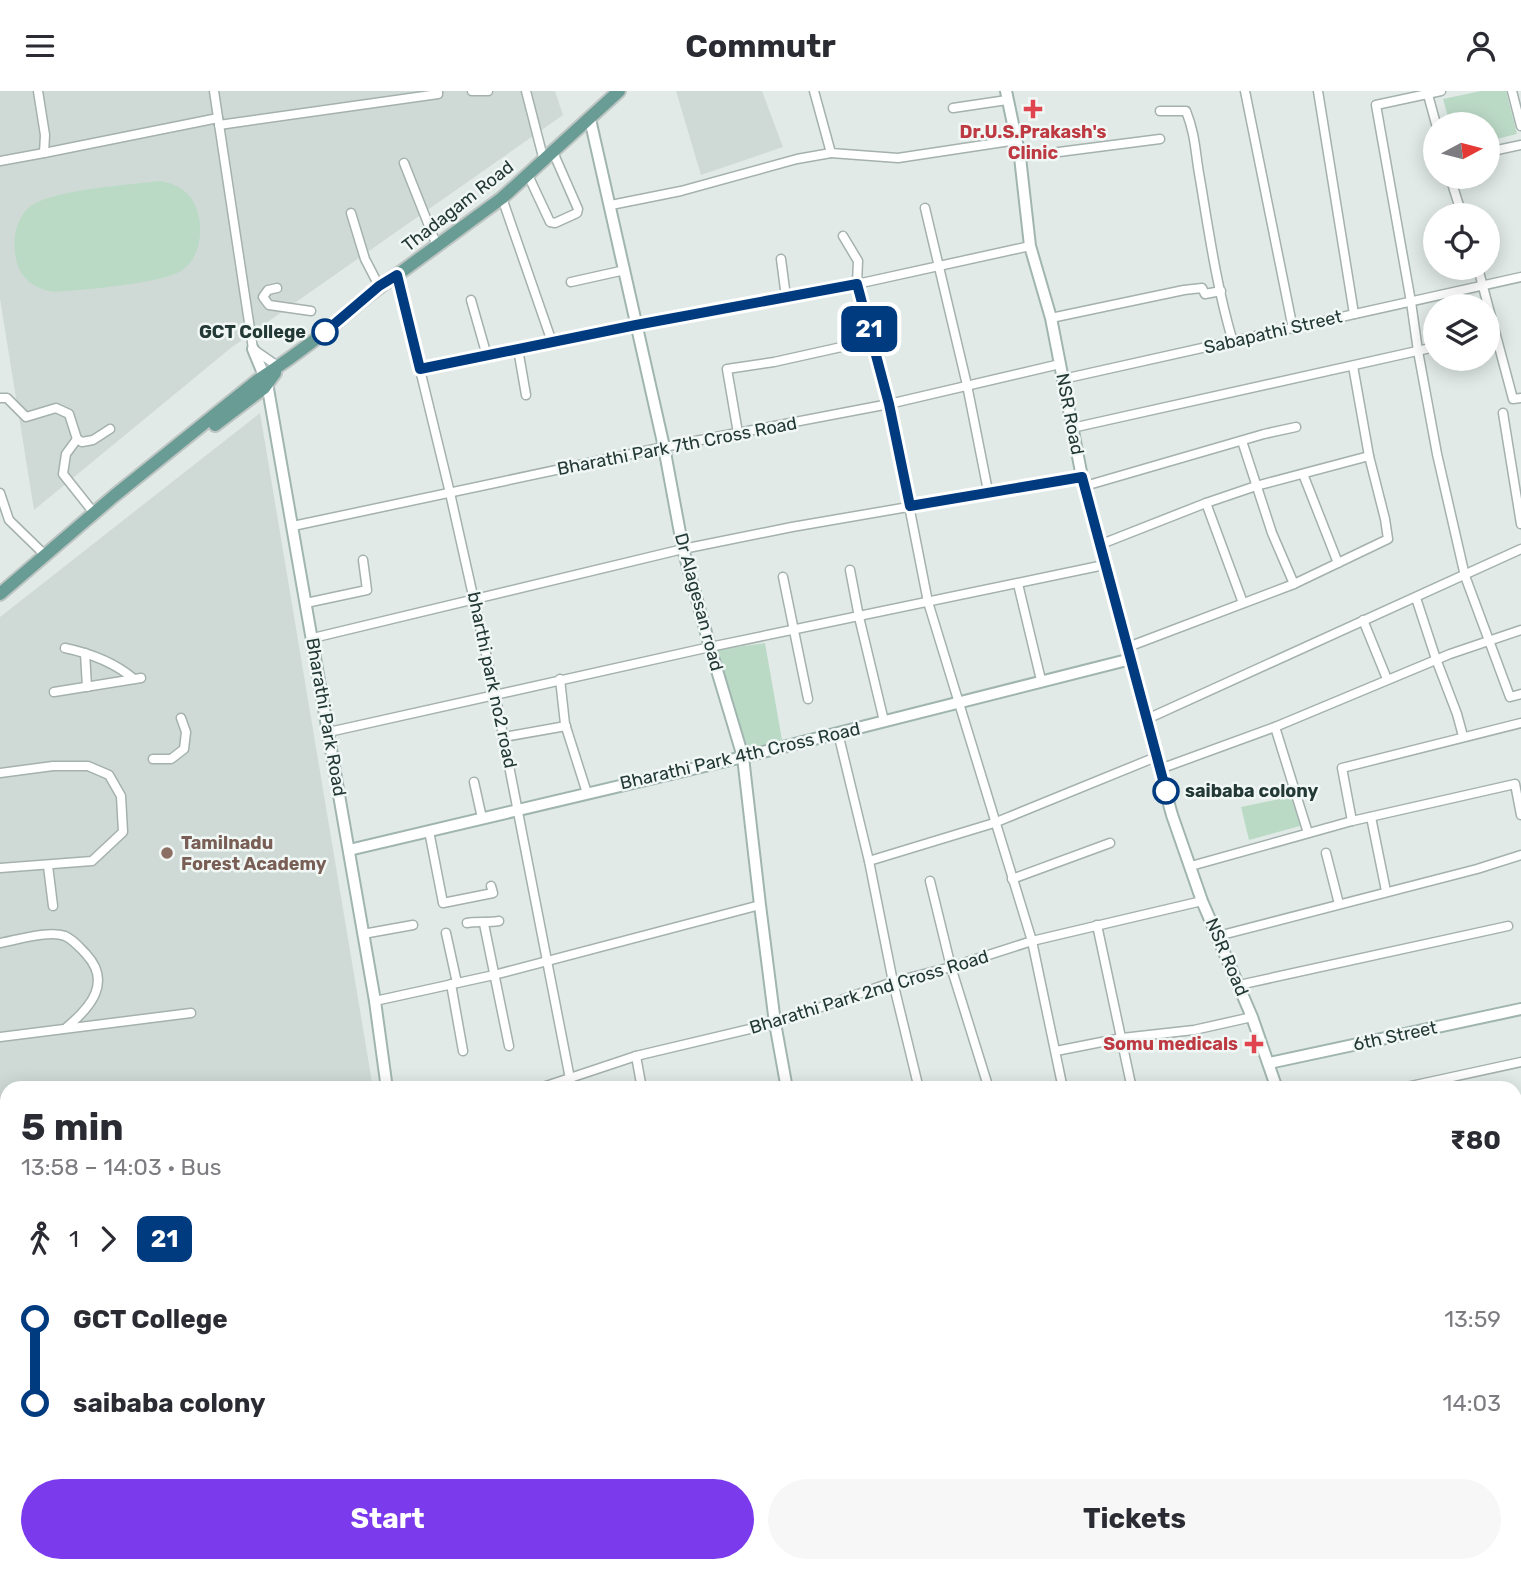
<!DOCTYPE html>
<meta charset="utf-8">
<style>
:root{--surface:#fff;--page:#f7f7f7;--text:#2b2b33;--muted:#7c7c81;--accent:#7c3aed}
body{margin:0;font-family:Rubik,sans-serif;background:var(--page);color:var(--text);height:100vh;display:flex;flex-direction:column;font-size:26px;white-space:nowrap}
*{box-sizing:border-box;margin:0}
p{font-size:23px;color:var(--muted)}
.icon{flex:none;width:38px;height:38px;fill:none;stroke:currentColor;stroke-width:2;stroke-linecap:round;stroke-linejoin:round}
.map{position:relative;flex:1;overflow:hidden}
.side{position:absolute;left:0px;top:990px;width:1522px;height:492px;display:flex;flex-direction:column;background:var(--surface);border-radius:21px 21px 0 0;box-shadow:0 4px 18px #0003}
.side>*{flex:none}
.badge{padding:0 14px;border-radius:10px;font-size:24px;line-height:46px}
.needle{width:46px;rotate:83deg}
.buttons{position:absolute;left:1423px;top:21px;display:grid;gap:14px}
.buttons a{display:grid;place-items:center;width:77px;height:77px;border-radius:50%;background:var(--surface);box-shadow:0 4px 18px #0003;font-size:35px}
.map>.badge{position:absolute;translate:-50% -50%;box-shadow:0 0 0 4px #fff}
.legs{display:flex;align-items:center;gap:10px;height:77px;padding:0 21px;font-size:23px}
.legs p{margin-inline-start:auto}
.headline{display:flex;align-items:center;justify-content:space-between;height:119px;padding:0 21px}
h1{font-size:38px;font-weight:700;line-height:52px}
.cta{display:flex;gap:14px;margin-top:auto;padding:14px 21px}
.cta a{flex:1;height:80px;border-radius:42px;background:var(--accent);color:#fff;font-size:28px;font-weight:700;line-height:80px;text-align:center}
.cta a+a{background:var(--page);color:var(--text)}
ul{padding:0 21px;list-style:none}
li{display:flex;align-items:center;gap:24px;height:84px;font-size:26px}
li i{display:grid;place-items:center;width:10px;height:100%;margin:0 9px;background:currentColor}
li i::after{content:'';width:18px;height:18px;margin:-9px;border:5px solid;border-radius:50%;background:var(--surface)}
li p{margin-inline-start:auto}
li:first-child i{background:linear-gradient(#0000 50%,currentColor 0)}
li:last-child i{background:linear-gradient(currentColor 50%,#0000 0)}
header{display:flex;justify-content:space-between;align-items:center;height:91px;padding:0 21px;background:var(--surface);font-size:32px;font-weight:700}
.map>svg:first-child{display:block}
.built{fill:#cfdad6}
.green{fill:#bbdac6}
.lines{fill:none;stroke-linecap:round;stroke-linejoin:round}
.street-casing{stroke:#a4b1ae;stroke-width:11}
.secondary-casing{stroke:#a1b5b0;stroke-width:14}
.primary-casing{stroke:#bdc4c2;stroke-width:16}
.street{stroke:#fff;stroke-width:8}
.secondary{stroke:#fff;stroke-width:10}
.primary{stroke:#699c94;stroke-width:12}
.line-1-casing{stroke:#fff;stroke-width:16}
.line-1{stroke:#003b80;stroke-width:10}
.health-dot{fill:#e0444e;stroke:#f1f7f5;stroke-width:2.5}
.stop-1-dot{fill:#fff;stroke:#003b80;stroke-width:3.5}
.education-dot{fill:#8d6e63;stroke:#f1f7f5;stroke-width:2.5}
.labels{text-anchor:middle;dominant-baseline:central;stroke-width:5;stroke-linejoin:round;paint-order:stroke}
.health-label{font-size:18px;font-weight:bold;fill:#be3a42;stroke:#f1f7f5}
.street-label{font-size:18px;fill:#233935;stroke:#f1f7f5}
.stop-label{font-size:18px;font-weight:bold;fill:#233935;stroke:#f1f7f5;text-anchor:end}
.education-label{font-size:18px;font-weight:bold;fill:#785e54;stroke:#f1f7f5;text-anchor:start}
</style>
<header><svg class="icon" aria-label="menu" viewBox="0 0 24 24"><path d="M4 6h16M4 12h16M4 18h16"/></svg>Commutr<svg class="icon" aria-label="person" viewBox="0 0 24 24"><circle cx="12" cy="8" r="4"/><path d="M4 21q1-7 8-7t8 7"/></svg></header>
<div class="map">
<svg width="1521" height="1481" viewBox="0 0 1521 1481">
<rect width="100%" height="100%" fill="#e1eae7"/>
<g class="built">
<path d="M 0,0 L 555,0 L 563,24 L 232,256 L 34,419 L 0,208 Z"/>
<path d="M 676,0 L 762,0 L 783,56 L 701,84 Z"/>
<path d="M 260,322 L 373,997 L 7,998 L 7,1475 L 452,1475 L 453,1481 L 0,1481 L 0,526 Z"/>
<path d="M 889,1475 L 1085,1475 L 1086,1481 L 890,1481 Z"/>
</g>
<g class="green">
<path d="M 1481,0 L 1506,0 L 1517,43 L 1488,50 L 1488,33 L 1450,33 L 1443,8 Z"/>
<path d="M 160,90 C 178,93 193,102 198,122 C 203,142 200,168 181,180 C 160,193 81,199 54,201 C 35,198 20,188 16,168 C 12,150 15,126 32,114 C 58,98 128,94 160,90 Z"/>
<path d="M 765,552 L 782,649 L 745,662 L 714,559 Z"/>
<path d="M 1294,705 L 1300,735 L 1249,749 L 1241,716 Z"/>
<path d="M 481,1475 L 665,1475 L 666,1481 L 482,1481 Z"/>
</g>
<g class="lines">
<g class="street-casing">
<g id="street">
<path d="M 38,0 L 45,44 L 44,62 L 218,27"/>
<path d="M 214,0 L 253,258 L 279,276"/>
<path d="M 472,0 L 488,0"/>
<path d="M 526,0 L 544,70"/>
<path d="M 814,0 L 831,62 L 898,67 L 1017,49"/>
<path d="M 1245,0 L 1293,238"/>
<path d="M 1318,0 L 1354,223"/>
<path d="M 1427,0 L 1436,33"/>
<path d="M 1441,0 L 1376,14 L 1411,211 L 1418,260 L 1437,363 L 1465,485 L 1510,606 L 1521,603"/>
<path d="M 1512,0 L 1521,35"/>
<path d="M 953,17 L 1007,9"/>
<path d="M 1160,20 L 1186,20 C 1196,45 1195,62 1200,88 C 1209,142 1217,198 1233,251"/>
<path d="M 219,34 L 438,3 L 438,0"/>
<path d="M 1488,61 L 1521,54"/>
<path d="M 1020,66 L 1160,48"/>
<path d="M 0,70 L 44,62"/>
<path d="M 404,72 L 437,155"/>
<path d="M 528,84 L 550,131 L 555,132 L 577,122 L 578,118 L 553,61"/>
<path d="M 1450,86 L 1462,124"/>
<path d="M 502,107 L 552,251"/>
<path d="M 611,114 L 681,100 L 797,68 L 831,62"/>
<path d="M 925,117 L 967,294 L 988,400"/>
<path d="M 351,122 L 365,168 L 379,195"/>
<path d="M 843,145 L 858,170 L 857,193 L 889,313 L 928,511 L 1032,850 L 1063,998"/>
<path d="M 781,168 L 786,206"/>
<path d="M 1478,177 L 1513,308 L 1521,307"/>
<path d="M 397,184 L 450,402 L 495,603 L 572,998"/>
<path d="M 571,191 L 625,179"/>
<path d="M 277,197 L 268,199 L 263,206 L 269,214 L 311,220"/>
<path d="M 471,209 L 487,265"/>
<path d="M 1051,227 L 1184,199 L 1202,197 L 1205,203 L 1221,200"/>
<path d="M 518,258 L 526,304"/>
<path d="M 420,278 L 636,234 L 857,193 L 1030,155"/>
<path d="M 1063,288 L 1521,186"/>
<path d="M 0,307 L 7,307 L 26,326 L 56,317 L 69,323 L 77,348"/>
<path d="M 1503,322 L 1521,433"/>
<path d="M 1072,337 L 1435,256"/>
<path d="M 738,342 L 727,278 L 774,271 L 873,249"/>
<path d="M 1242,350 L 1272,442 L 1294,493"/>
<path d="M 1303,383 L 1338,472"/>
<path d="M 1085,395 L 1264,343 L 1296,336"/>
<path d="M 0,402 L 9,429 L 45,464"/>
<path d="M 1206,412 L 1243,512"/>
<path d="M 94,422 L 63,383 L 66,363 L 77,348 L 82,351 L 93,349 L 110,338"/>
<path d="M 293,435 L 664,356 L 889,313 L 1060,273"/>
<path d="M 1099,454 L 1206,412 L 1256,395 L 1369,365"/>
<path d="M 850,479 L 859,526 L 884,630"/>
<path d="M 783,486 L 808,608"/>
<path d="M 1018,493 L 1041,589"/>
<path d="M 1416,507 L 1436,568 L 1457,623 L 1463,645"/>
<path d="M 306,512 L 367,499 L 363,469"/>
<path d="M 1363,529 L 1387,588"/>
<path d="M 313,547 L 683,458 L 792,436 L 1082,386"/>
<path d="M 1128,556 L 1294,493 L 1388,448 L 1385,428 L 1369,365 L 1353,275"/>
<path d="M 65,557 C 89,562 115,572 134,588"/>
<path d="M 85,562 L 87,596"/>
<path d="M 560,588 L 565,633 L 587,702"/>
<path d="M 54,601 L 141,587"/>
<path d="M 1147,628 L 1521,458"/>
<path d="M 1275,636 L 1308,742"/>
<path d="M 329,641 L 710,556 L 1104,474"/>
<path d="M 838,642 L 869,770 L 893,891 L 919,998"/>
<path d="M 504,646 L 566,635"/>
<path d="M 153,668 L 171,668 L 184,658 L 186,641 L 181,627"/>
<path d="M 1160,678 L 1275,636 L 1450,563 L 1521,539"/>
<path d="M 0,682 L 53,675 L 88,675 L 109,684 L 121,705 L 123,741 L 92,770 L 0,777"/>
<path d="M 474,691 L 482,727"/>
<path d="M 1371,726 L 1386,800"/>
<path d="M 1352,730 L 1342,677 L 1521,632"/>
<path d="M 429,740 L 443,812 L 493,802 L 491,795"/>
<path d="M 1326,762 L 1339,813"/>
<path d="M 869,770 L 994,732 L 1156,666"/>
<path d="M 48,775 L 53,815"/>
<path d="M 1191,775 L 1352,730 L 1515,693 L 1521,724"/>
<path d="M 1012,788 L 1110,752"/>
<path d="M 930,790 L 951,876 L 989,998"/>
<path d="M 467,832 C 478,830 487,832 499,830"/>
<path d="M 484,833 L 509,955"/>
<path d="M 1097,834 L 1132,998"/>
<path d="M 446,842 L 457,892"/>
<path d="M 363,843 L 413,834"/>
<path d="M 1218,845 L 1477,778 L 1521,764"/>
<path d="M 0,852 C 17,849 49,839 65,845 C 74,849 80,857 86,863 C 112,891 91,916 67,936"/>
<path d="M 451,893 L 463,960"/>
<path d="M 1239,894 L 1508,835"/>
<path d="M 375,910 L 494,884 L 760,814"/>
<path d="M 0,946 L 191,922"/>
<path d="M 1056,960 L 1122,947 L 1194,939 L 1252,926"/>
<path d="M 636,965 L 642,998"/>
<path d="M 537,998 L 636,965 L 775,932 L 893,891 L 951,876 L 1032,850 L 1202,810"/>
<path d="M 1397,998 L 1521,971"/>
<path d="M 1516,1068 L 1521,1066"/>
<path d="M 1516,1165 L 1521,1187"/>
<path d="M 1516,1266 L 1521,1265"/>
<path d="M 1516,1335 L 1521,1334"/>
<path d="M 1516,1398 L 1521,1397"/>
<path d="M 0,1453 L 5,1481"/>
<path d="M 1516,1458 L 1521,1458"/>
<path d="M 37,1475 L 38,1481"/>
<path d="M 80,1475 L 81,1481"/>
<path d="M 672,1475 L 673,1481"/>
<path d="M 1090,1475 L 1091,1481"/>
<path d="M 1151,1475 L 1152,1481"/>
<path d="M 1175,1481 L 1204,1475"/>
</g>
</g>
<g class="secondary-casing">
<g id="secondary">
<path d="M 1006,0 L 1020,66 L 1030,155 L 1051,227 L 1082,386 L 1156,666 L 1172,724 L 1202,810 L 1252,926 L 1277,998"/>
<path d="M 590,28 L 664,356 L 683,458 L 710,556 L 743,666 L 760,814 L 775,932 L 787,998"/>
<path d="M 253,258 L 267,292 L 375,910 L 387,998"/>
<path d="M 349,759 L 743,666 L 1131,568"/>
<path d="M 1269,972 L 1521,918"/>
<path d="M 1516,1144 L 1521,1143"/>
<path d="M 463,1475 L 464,1481"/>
<path d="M 884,1475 L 885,1481"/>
<path d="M 1246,1475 L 1248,1481"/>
<path d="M 1370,1475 L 1372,1481"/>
</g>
</g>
<g class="primary-casing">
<g id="primary">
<path d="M 215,334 L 264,297 L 275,282"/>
<path d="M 0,503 L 114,405 L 258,289 C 281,274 303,258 325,241 C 349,222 370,200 397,184 L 502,107 L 619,0"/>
</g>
</g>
<use href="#street" class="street"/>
<use href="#secondary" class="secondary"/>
<use href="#primary" class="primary"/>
</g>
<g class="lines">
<g class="line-1-casing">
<path id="line-1" d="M 325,241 L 379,195 L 397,184 L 420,278 L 636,234 L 857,193 L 889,313 L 910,415 L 1082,386 L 1166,700"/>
</g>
<use href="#line-1" class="line-1"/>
</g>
<g class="health-dot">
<path d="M1029.5 7.5h7v7h7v7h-7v7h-7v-7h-7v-7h7z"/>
<path d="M1250.5 942.5h7v7h7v7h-7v7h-7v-7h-7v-7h7z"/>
</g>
<g class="stop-1-dot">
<circle cx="325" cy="241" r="12"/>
<circle cx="1166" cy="700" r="12"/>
</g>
<circle class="education-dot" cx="167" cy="762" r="7"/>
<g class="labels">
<g class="health-label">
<text x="1033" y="41">Dr.U.S.Prakash's<tspan x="1033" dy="21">Clinic</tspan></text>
<text x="1238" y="953" text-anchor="end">Somu medicals</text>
</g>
<g class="street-label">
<text transform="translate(458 115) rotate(-38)">Thadagam Road</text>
<text transform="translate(1273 241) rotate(-13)">Sabapathi Street</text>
<text transform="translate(1070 323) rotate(79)">NSR Road</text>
<text transform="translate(677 355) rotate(-11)">Bharathi Park 7th Cross Road</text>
<text transform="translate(699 511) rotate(75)">Dr Alagesan road</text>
<text transform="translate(492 589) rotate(78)">bharthi park no2 road</text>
<text transform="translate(326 626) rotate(80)">Bharathi Park Road</text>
<text transform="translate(740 665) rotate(-13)">Bharathi Park 4th Cross Road</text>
<text transform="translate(1227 866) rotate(67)">NSR Road</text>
<text transform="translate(869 901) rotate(-17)">Bharathi Park 2nd Cross Road</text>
<text transform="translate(1395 945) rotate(-12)">6th Street</text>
</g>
<g class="stop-label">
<text x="306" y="241">GCT College</text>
<text x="1185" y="700" text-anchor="start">saibaba colony</text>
</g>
<g class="education-label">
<text x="181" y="752">Tamilnadu<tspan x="181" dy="21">Forest Academy</tspan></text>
</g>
</g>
</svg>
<div class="buttons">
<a><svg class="needle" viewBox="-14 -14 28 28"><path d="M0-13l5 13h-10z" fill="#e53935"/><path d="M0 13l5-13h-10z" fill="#7c7c81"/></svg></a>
<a><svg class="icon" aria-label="locate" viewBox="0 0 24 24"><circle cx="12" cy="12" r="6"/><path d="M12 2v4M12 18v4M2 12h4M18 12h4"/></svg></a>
<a><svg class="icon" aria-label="layers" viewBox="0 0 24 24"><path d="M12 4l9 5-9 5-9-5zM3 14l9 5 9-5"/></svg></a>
</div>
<b class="badge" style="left:869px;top:238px;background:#003b80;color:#fff">21</b>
<section class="side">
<div class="headline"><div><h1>5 min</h1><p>13:58 – 14:03 · Bus</p></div><b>₹80</b></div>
<div class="legs"><svg class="icon" aria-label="walk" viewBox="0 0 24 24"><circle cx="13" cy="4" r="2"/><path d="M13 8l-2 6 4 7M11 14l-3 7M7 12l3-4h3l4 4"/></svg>1<svg class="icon" aria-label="forward" viewBox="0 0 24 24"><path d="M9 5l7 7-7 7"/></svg><b class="badge" style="background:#003b80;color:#fff">21</b></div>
<ul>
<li><i style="color:#003b80"></i><b>GCT College</b><p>13:59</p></li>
<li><i style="color:#003b80"></i><b>saibaba colony</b><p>14:03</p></li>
</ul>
<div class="cta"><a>Start</a><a>Tickets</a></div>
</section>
</div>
